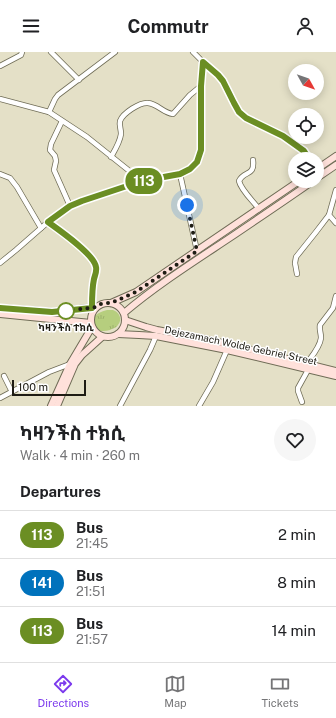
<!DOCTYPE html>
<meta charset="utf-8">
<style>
:root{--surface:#fff;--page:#f6f6f6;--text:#202124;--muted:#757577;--line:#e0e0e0;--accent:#7c3aed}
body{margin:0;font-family:"Public Sans","Noto Sans Ethiopic",sans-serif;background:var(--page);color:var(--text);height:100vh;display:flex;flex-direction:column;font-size:15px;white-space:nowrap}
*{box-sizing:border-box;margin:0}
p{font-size:13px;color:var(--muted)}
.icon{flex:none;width:22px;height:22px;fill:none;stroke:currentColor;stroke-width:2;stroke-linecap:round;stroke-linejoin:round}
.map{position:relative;height:354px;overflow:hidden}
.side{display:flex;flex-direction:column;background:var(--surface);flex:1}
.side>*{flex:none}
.badge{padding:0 8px;border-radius:13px;font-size:14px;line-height:26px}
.needle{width:26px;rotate:130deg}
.controls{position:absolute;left:288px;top:12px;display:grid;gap:8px}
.controls a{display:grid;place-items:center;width:36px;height:36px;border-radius:50%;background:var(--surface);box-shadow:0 2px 10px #0003;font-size:20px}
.scale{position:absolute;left:12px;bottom:10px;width:74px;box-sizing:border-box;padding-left:4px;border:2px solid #1e1c14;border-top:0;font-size:11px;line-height:14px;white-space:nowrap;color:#1e1c14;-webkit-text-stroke:3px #fff;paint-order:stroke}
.you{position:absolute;width:20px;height:20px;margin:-10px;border:3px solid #fff;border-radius:50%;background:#1a73e8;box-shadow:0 0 0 6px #1a73e833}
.map>.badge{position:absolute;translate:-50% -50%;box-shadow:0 0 0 2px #fff}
h2{padding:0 20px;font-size:15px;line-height:36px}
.round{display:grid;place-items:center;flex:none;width:42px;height:42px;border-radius:21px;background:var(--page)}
.overview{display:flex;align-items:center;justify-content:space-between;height:68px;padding:0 20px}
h1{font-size:19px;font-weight:700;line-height:30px}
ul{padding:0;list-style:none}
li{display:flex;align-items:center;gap:12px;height:48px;padding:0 20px;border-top:1px solid var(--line)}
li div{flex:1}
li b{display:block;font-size:15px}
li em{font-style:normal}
li .badge{min-width:44px;font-weight:700;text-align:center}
header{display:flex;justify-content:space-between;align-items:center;height:52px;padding:0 20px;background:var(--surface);font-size:18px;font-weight:700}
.menu{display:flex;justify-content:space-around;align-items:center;height:56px;border-top:1px solid var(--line);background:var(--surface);font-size:11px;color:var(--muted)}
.menu a{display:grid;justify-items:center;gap:2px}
.menu .current{color:var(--accent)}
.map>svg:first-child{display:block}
.grass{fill:url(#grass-tufts)}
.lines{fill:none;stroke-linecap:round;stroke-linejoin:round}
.street-casing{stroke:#6f6c56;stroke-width:6}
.secondary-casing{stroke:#6f6c56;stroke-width:8}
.street{stroke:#fff;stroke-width:4.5}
.secondary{stroke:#ffe1db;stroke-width:6}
.line-casing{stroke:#fff;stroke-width:9}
.line{stroke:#6b8e23;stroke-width:6}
.walk{stroke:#1e1c14;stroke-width:4;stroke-dasharray:0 7.2}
.stop-dot{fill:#fff;stroke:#6b8e23;stroke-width:2}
.labels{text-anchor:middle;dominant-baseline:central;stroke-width:3;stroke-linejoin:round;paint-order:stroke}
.stop-label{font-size:10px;font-weight:bold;fill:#1e1c14;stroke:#fff}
.street-label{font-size:10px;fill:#1e1c14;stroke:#fff}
</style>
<header><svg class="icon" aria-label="menu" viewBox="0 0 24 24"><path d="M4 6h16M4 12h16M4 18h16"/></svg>Commutr<svg class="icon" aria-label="person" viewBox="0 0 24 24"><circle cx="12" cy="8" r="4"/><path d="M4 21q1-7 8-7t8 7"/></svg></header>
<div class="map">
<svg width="336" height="354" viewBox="0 0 336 354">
<defs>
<pattern id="grass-tufts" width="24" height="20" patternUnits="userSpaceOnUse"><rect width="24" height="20" fill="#b6ce7e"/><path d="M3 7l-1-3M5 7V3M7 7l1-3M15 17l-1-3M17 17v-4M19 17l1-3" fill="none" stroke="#9cb06c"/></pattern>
</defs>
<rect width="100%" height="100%" fill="#e4e0c7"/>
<path class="grass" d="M 107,258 C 109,258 111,258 113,258 C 119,260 123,267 118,273 C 116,276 114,276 110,278 C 90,284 84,263 107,258 Z"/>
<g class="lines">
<g class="street-casing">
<g id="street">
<path d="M 51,0 L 79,28"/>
<path d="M 193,0 L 210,17 L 218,23 L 223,29 L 234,51 L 239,60 L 246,66 L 283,84 L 304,99 L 309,107"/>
<path d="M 0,14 L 21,3 L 22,0"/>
<path d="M 0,47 L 49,60 L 87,85 L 142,129"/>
<path d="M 49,60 L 55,47 L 58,43 L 115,0"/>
<path d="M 62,69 L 51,92 L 50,98 L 55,104 L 56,109 L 54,118 L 70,154"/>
<path d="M 111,105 C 115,98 120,90 121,82 C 121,77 119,73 120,69 C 123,61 140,50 148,51 C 158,52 163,61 173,62 L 190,43 L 201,34"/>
<path d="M 253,108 C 255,125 244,118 239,129 C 241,138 253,149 259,157"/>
<path d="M 0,122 L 10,126 L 17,135 L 41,176"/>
<path d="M 180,122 L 197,199"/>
<path d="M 336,138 L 329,163 L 336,171"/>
<path d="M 48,170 C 59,178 94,202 96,215 C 97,219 95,223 94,227 C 92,236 92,246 93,255"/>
<path d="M 0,211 L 16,198 L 48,170 L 70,154 L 82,149 L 142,129 L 180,122 L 190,117 L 197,110 L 201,98 L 201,34 L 203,10"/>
<path d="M 297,222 L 295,211 L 296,205 L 316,180 L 329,163"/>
<path d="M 307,311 C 312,304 320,295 321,286 C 321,281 319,277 320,273 L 333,256 L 336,244"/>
<path d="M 4,324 L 12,340"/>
<path d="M 0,346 L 49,320 L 70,312"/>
<path d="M 302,350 L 298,339 L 298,336 L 308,318"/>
<path d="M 120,354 L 150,298 L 156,284"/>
<path d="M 199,354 L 213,330 L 227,298"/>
</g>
</g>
<g class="secondary-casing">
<g id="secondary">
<path d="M 317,117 L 336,104"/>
<path d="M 317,126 L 336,113"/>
<circle cx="108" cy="268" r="17"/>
<path d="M 111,251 L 136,240 L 299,129"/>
<path d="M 0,256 L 53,260 L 96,255"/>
<path d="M 124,261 C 157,233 195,209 231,185 C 259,166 286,148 313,129"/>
<path d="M 0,262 L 91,271"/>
<path d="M 125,268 L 146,275 L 157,278 L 228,292 L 336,319"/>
<path d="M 118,282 L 139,283 L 156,284 L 227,298 L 336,324"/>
<path d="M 51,354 L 70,312 L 92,275"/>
<path d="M 57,354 L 75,312 L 82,303 L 102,285"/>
</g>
</g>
<use href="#street" class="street"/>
<use href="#secondary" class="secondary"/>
</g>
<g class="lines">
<g class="line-casing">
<path id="line" d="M 0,256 L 52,260 L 92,256 C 92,246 92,236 94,227 C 95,223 97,219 96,215 C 94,202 59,178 48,170 L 70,154 L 82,149 L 142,129 L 180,122 L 190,117 L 197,110 L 201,98 L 201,34 L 203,10 L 218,23 L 223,29 L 234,51 L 239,60 L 246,66 L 283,84 L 304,99 L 309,107"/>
</g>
<use href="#line" class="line"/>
<path class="walk" d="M 66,259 L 96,255 L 101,252 L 106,251 L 111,251 L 136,240 L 197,199 L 187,153"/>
</g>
<circle class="stop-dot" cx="66" cy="259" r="8"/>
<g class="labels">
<g class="stop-label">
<text x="66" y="275">ካዛንችስ ተክሲ</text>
</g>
<g class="street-label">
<text transform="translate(241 293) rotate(12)">Dejezamach Wolde Gebriel Street</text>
</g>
</g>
</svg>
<div class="controls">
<a><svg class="needle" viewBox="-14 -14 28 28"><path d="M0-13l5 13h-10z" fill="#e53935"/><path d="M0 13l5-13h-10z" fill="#757577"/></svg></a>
<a><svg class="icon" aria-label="locate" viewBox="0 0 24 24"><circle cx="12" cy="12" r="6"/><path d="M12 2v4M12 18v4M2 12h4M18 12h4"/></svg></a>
<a><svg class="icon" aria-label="layers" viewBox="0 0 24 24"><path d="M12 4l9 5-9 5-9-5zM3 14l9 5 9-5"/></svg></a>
</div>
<div class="scale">100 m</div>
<div class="you" style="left:187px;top:153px"></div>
<b class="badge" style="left:144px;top:129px;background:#6b8e23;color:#fff">113</b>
</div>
<section class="side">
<div class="overview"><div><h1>ካዛንችስ ተክሲ</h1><p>Walk · 4 min · 260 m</p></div><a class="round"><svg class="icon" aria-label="heart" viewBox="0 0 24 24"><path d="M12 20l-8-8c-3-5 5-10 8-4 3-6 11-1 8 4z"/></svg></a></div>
<h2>Departures</h2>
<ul>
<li><span class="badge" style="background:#6b8e23;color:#fff">113</span><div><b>Bus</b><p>21:45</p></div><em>2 min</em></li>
<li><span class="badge" style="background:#0072bc;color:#fff">141</span><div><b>Bus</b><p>21:51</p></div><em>8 min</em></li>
<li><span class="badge" style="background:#6b8e23;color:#fff">113</span><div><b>Bus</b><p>21:57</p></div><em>14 min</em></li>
</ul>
</section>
<nav class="menu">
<a class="current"><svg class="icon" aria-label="directions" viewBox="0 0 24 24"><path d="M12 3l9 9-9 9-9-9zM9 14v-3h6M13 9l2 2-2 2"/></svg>Directions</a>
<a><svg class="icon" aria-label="map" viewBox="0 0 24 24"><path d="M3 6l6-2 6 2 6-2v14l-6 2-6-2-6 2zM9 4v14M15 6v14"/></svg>Map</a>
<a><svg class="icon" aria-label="tickets" viewBox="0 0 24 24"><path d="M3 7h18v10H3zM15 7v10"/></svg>Tickets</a>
</nav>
